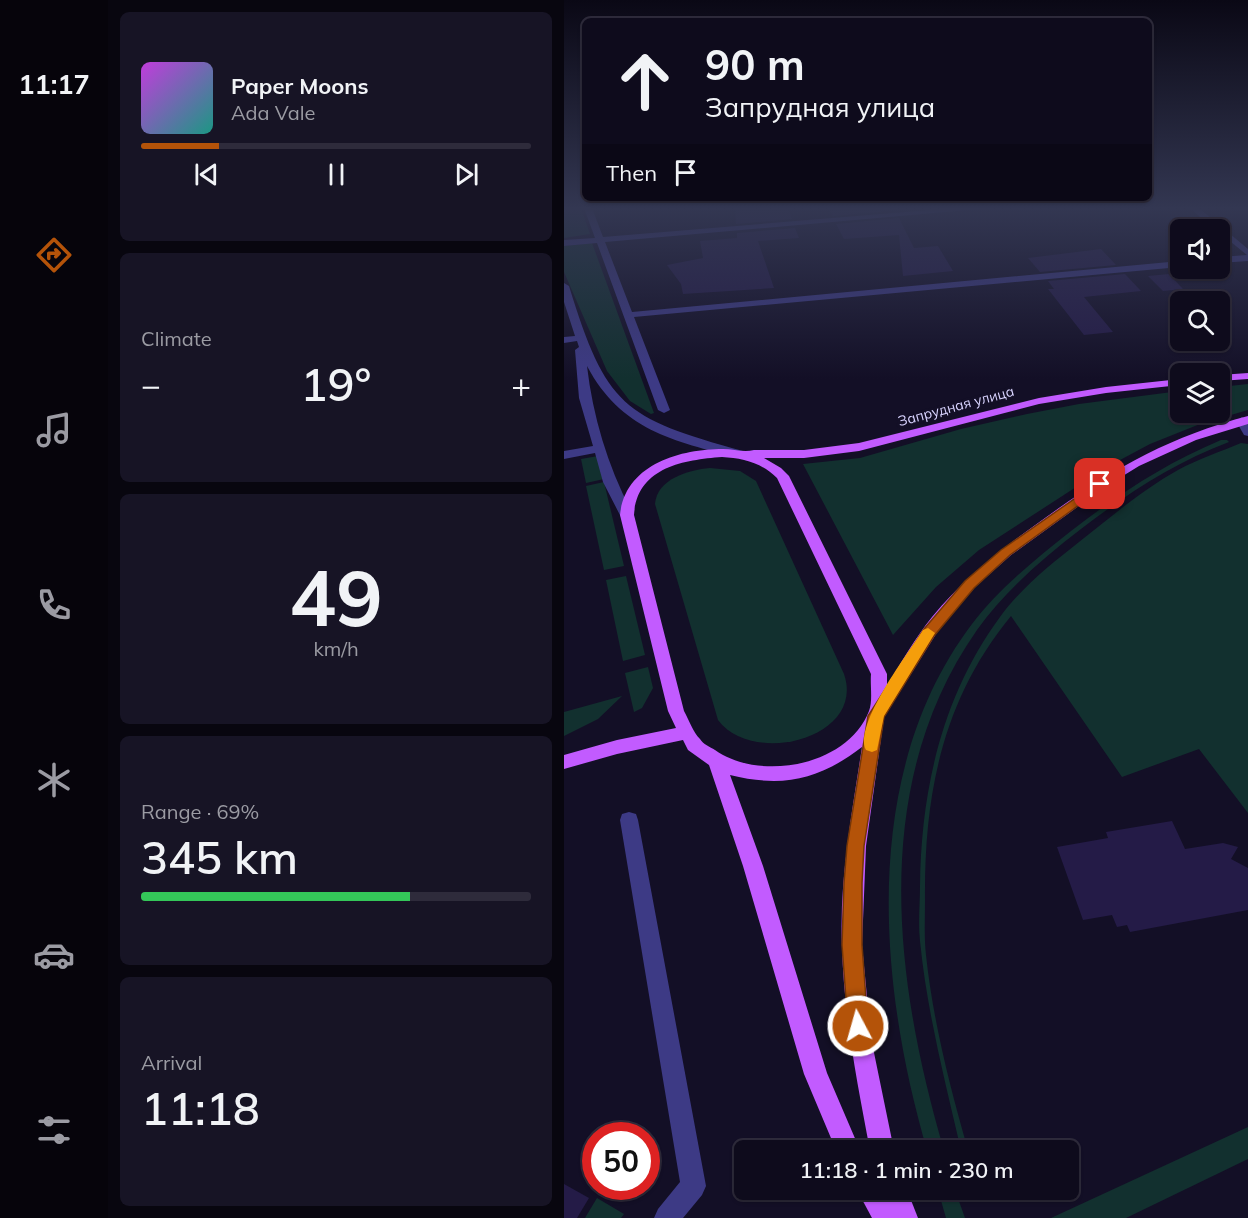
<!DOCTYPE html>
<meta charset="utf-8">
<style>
body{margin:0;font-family:Mulish,sans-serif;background:#171425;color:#f1f3f6;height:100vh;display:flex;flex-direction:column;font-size:22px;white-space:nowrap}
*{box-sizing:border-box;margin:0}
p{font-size:20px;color:#9b9ba3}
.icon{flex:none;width:33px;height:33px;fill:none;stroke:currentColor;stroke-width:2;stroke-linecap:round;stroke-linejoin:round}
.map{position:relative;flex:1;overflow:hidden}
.drawer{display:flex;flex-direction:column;gap:12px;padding:12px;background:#08060f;width:456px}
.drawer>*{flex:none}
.top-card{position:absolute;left:18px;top:18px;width:570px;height:183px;border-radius:9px;box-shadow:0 2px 4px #0004,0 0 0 2px #2e2b3b;background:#0e0b1c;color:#f1f3f6;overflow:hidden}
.tools{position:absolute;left:606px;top:219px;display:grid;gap:12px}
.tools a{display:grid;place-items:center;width:60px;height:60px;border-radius:9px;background:#0e0b1c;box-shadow:0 2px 4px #0004,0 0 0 2px #2e2b3b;font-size:30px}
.speed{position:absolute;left:18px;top:1122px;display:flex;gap:12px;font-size:30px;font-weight:700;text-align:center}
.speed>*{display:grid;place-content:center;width:78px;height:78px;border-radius:50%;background:#0e0b1c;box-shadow:0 2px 4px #0004,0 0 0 2px #2e2b3b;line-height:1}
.speed .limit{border:9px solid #d22;background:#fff;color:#111}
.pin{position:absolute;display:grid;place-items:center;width:51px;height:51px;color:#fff;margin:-26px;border-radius:12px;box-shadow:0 3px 9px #0006}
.me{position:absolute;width:66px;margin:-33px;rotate:354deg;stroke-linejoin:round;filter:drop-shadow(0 0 4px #0008)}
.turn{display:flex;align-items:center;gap:21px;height:126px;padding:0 24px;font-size:27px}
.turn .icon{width:78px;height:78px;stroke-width:2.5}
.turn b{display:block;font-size:42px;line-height:51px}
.then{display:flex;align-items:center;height:57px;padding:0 24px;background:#0003;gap:12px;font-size:22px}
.big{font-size:45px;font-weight:600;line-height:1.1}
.drawer .card{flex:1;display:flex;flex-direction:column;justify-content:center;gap:9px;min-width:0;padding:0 21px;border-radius:9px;background:#171425}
.drawer .dial{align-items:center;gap:0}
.dial b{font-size:78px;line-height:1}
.song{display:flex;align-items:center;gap:18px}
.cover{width:72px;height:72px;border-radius:9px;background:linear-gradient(135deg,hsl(290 70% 55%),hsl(170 70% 35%))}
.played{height:6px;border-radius:3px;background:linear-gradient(90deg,#b45309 20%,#2e2b3b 20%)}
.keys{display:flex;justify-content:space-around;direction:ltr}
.heat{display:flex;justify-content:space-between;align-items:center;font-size:33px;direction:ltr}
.charge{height:9px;border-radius:4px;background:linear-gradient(90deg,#34c759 69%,#2e2b3b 0)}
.trip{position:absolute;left:170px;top:1140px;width:345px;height:60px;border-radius:9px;background:#0e0b1c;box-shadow:0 2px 4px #0004,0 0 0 2px #2e2b3b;font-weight:600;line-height:60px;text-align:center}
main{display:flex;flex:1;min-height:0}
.tab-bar{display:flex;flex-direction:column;width:108px;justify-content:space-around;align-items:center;background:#06040b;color:#9b9ba3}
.tab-bar .icon{width:42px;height:42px}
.tab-bar .selected{color:#b45309}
.tab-bar b{font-size:27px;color:#f1f3f6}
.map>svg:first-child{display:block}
</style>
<main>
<nav class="tab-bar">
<b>11:17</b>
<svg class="icon selected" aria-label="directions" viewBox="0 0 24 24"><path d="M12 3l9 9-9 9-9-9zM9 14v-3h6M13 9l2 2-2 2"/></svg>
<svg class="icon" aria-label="music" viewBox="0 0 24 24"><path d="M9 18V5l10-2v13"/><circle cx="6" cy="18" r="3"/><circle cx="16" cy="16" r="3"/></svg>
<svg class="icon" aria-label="phone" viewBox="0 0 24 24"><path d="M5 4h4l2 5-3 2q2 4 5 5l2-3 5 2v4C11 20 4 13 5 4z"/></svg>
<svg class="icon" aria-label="climate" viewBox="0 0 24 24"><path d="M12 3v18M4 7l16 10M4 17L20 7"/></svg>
<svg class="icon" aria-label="car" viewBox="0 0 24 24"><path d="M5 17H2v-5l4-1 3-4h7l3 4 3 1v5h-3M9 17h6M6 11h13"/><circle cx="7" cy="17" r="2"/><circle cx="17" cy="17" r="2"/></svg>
<svg class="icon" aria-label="filters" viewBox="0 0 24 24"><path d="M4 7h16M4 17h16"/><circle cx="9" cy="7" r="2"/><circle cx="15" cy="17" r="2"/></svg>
</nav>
<section class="drawer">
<div class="card">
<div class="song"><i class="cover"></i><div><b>Paper Moons</b><p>Ada Vale</p></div></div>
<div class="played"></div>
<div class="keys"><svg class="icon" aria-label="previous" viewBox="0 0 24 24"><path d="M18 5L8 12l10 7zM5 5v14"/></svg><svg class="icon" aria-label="pause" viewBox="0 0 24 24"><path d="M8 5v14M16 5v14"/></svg><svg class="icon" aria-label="next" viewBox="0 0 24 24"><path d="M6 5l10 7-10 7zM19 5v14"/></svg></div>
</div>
<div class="card"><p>Climate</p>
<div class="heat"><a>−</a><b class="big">19°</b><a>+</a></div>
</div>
<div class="card dial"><b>49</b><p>km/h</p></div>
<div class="card"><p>Range · 69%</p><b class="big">345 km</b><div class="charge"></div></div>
<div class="card"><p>Arrival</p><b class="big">11:18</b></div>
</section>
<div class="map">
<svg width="684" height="1218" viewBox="0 0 684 1218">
<rect width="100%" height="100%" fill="#130f26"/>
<!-- green -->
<g fill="#12302f">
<path d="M0 208H17L26 234 0 238Z"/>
<path d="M28 243 90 413 87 414 66 401 43 371 0 272V246Z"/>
<path d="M684 384V410L636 424 586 444 543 467 415 550 372 587 329 635 239 464 296 458 397 429 463 414 515 404 616 391V412H656V387Z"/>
<path d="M657 440H663L665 442C609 463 563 494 517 529 479 558 441 591 413 630 305 784 330 980 380 1150H363C314 982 296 772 408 624 435 588 472 559 507 531 555 494 600 464 657 440Z"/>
<path d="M677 443 684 444V813L635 749 558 777 447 616C378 700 360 795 361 901 361 918 360 937 362 955 369 1021 386 1087 404 1150H397C381 1081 363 1012 356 941 354 923 356 904 356 886 357 790 378 696 436 617 457 588 487 564 515 542 547 517 578 490 614 470 634 459 656 452 677 443Z"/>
<path d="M34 456 40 479 22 483 17 459Z"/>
<path d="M146 468 176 471 192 481 280 674C302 738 189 767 154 720L91 504C93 479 124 470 146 468Z"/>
<path d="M40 482 60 566 40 570 22 486Z"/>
<path d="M62 576 81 655 59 661 42 580Z"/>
<path d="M84 667 89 688 78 708 70 712 61 673Z"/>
<path d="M58 696 34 719 0 736V712Z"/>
<path d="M684 1127V1159L562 1218H487Z"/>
<path d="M374 1190H391L401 1218H382Z"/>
<path d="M33 1198 60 1214 57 1218H21Z"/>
</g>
<!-- building -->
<g fill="#241b47">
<path d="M171 208H191V210L224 208 228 219 172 224Z"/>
<path d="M265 208H334V210L269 216Z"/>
<path d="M335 218 350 248 374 246 389 271 339 276 335 235 280 239 272 224Z"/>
<path d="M231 228 235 238 194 241 210 288 119 294 117 284 103 265 139 258 136 241 173 238V233Z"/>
<path d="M537 249 552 265 476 272 464 258Z"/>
<path d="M561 274 577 291 520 297 549 332 520 335 484 289H490L484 281Z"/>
<path d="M605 274 619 289 599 291 584 276Z"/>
<path d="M608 821 621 849 659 843 674 847 667 859 684 868V910L566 932 563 925 553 927 548 915 519 920 493 847 544 838 542 832Z"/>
<path d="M0 1184 25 1198 13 1218H0Z"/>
</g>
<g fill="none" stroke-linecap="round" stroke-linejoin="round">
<!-- minor -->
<g fill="#3d3a85" fill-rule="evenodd">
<path d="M20 208H28L39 237 390 208H426L41 242 68 312 616 261V267L70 317 106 410 100 413 94 410 33 243 0 246V240L31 238Z"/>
<path d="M626 208H635L684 249V261L656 263V257L683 255 656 233V230H651Z"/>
<path d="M0 283 5 286C42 406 59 418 179 451V457L175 458C109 441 57 430 23 366 29 418 45 470 70 516L63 520 58 519 39 482 31 453 0 459V451L29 446 15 398 11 350 15 347 13 341 0 343V337L11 336 0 302Z"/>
<path d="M678 417 684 421V436L680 435 672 421Z"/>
<path d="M65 812 72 814 74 820 142 1186 138 1195 119 1218H90L94 1209 116 1182 56 820 58 814Z"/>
</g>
<!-- major -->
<g fill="#c25bff" fill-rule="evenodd">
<path d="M684 373V379L656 381V375Z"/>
<path d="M616 379V385L542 393 475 404 295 451 240 458H200L217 468 225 476 323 674V686C337 663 351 638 368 617 401 577 440 547 481 518 547 470 604 437 684 416V424L632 440 575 466 541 487 447 555 411 587 377 626 320 717 302 846 298 945 307 1038 330 1150H306C293 1082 280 1016 278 947 275 880 288 813 298 747 255 780 219 788 166 775L199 866 263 1073 296 1150H272L240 1074 179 866 145 765 124 750 119 740 53 754 0 769V755L53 740 112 728 104 711 56 515C61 465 115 449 159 449 170 449 180 453 190 450H240L295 443 475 398 542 387ZM158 457C179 458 198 463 213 478L307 674C306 685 309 701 305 711 284 766 196 782 151 750 146 747 139 744 136 739 129 732 125 720 120 711L70 515C73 468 118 460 158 457Z"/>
<path d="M293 1190H343L354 1218H308Z"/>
</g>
</g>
<!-- sky -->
<linearGradient id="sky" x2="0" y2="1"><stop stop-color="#0a0815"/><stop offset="0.55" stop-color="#333752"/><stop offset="1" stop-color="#333752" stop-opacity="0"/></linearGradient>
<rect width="684" height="379" fill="url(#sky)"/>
<!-- route -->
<path fill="#b45309" stroke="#753606" stroke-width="1.5" d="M536 481 540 482V487L446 555 410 588 370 636 320 717 300 846 298 883V945L304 1026 301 1033 294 1036 287 1033 284 1026 278 945 280 883 283 846 304 716 360 629 401 581 437 550Z"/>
<!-- slow -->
<path fill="#f59e0b" d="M364 628 371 633 320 716 313 750 308 752 302 750C289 725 345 652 359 630Z"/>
<g text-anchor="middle" stroke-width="6" stroke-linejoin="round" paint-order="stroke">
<!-- far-street labels -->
<g font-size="14" fill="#d9d4ff" stroke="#130f26">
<text transform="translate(392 406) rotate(-15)" y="5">Запрудная улица</text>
</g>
</g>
</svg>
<div class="tools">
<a><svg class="icon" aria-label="sound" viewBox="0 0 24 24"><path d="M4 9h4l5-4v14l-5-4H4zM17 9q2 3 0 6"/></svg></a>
<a><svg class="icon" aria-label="search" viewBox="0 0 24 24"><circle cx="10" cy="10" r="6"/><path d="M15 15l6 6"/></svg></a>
<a><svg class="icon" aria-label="layers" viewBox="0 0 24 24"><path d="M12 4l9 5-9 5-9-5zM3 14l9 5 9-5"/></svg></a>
</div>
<div class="speed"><div class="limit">50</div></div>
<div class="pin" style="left:536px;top:484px;background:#d93025"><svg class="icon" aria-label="arrive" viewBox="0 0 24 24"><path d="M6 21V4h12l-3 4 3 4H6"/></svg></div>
<svg class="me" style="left:294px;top:1026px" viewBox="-20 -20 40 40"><circle r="17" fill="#b45309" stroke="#fff" stroke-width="3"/><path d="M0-11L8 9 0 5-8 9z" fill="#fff"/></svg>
<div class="trip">11:18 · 1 min · 230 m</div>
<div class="top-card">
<div class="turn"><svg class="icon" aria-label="ahead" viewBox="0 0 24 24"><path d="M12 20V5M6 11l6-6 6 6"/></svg><div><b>90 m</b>Запрудная улица</div></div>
<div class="then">Then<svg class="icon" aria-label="arrive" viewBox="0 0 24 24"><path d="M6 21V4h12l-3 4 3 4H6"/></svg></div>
</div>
</div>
</main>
